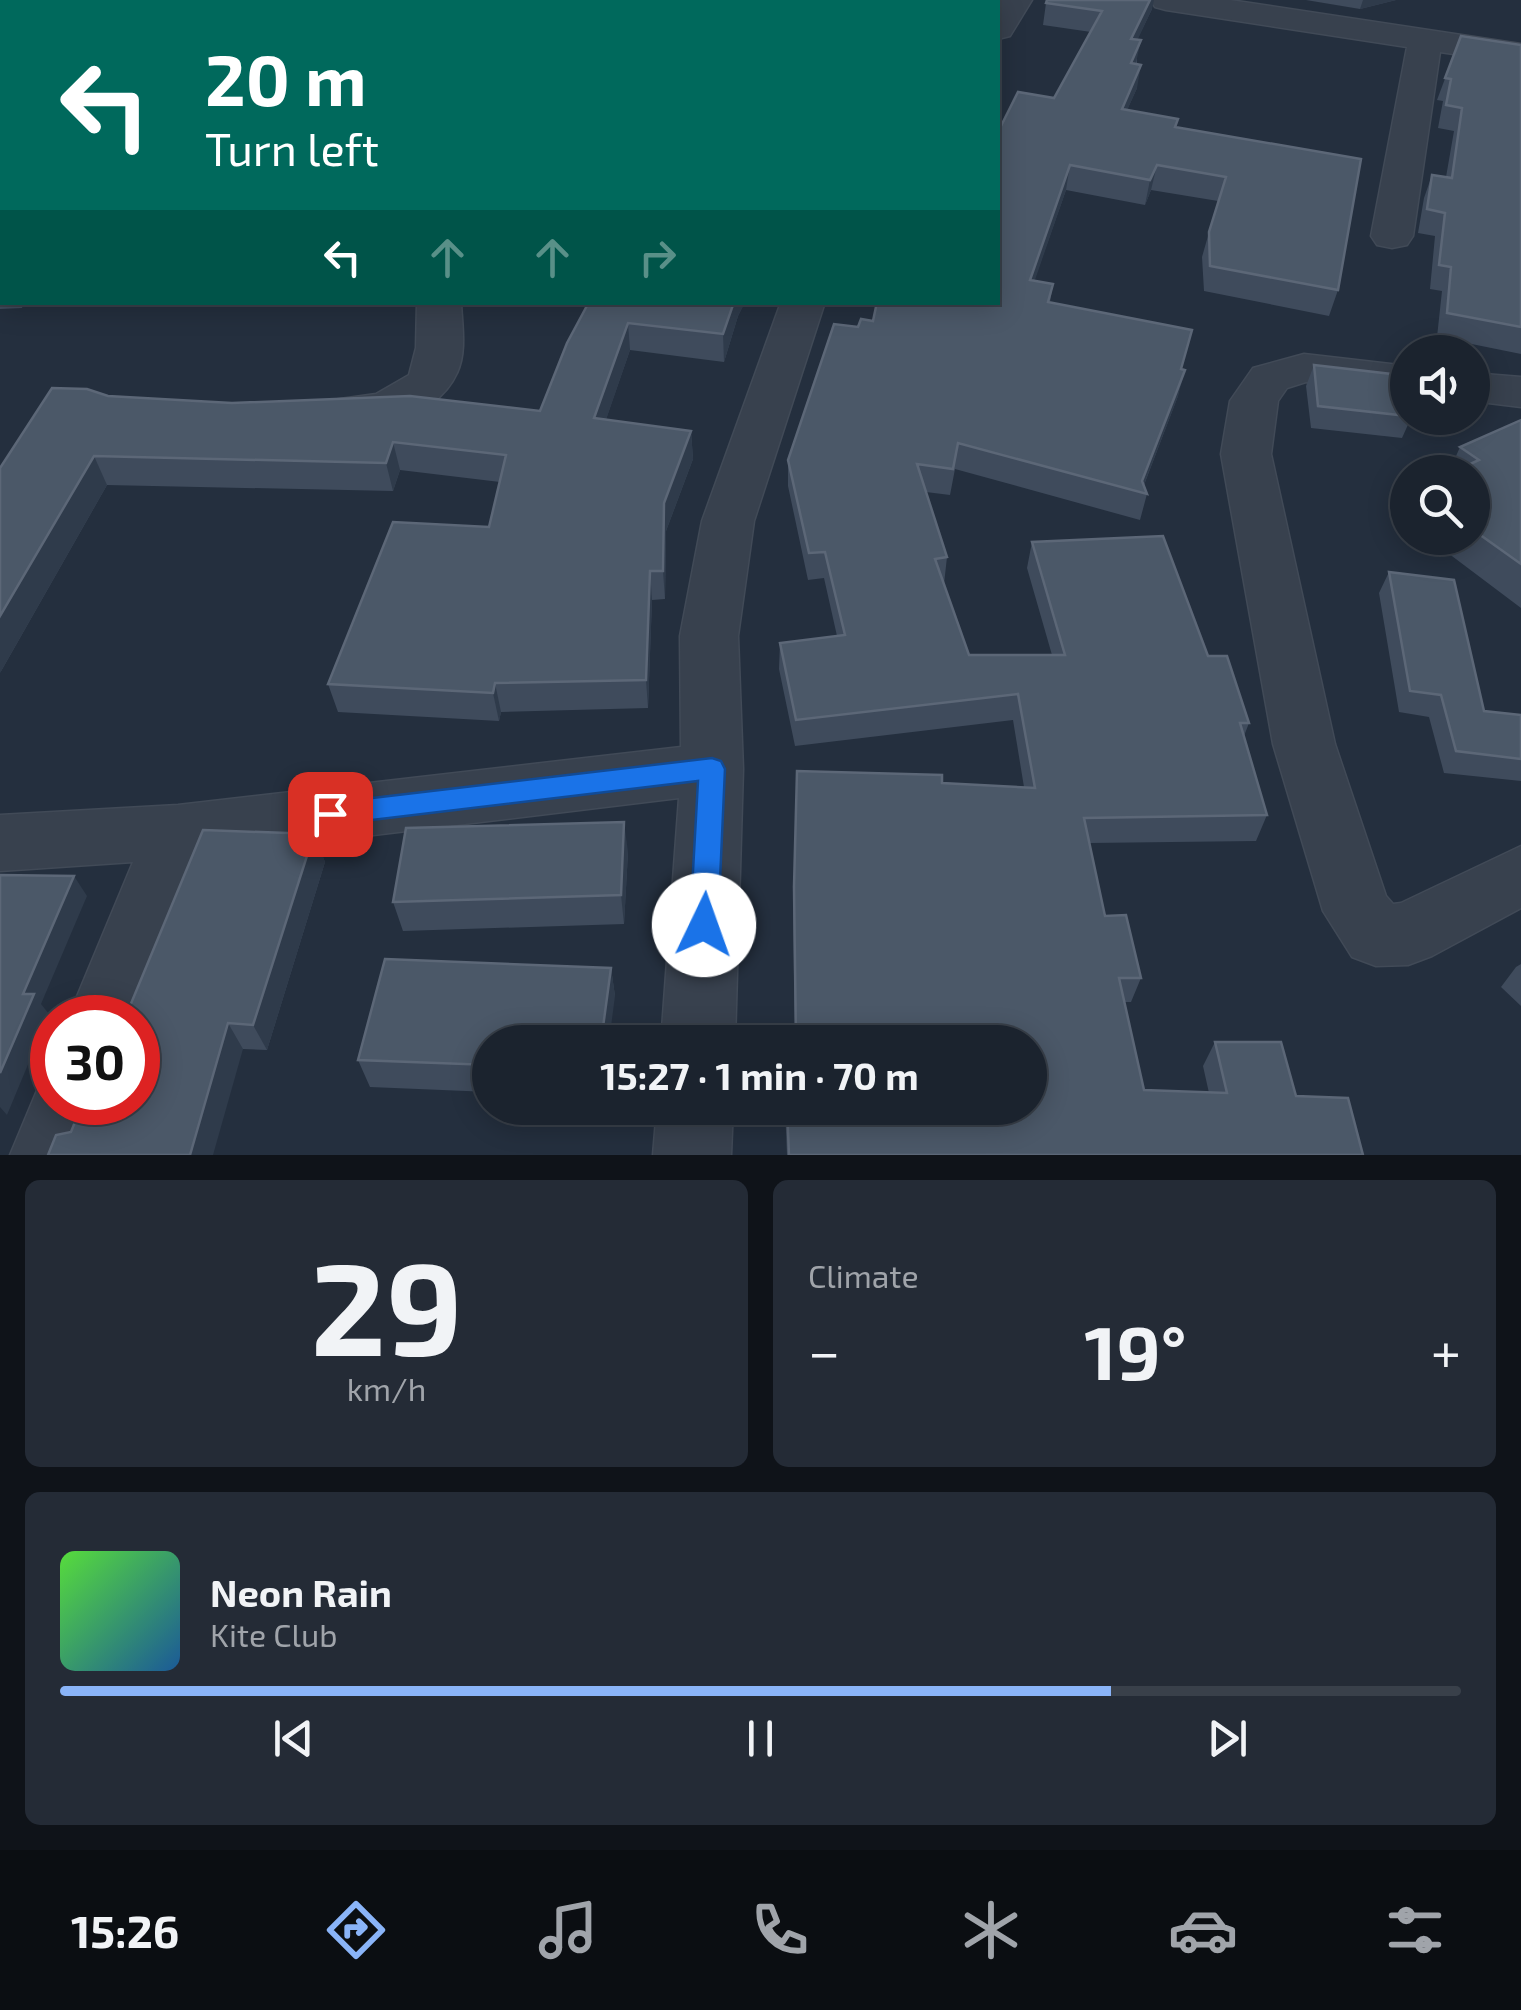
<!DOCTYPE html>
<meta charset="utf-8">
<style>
body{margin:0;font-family:"Exo 2",sans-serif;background:#242b36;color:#f1f3f6;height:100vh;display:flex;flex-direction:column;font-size:38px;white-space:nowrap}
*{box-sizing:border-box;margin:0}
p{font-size:32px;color:#a0a4aa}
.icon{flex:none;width:55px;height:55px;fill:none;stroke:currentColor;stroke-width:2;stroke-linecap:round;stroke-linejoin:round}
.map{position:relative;height:1155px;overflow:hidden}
.panel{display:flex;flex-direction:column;gap:25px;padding:25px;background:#0f1319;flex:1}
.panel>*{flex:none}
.guide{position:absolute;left:0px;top:0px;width:1000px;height:305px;box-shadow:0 5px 25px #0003,0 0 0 2px #39404a;background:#00695c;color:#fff;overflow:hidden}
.buttons{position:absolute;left:1390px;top:335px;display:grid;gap:20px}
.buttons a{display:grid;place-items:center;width:100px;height:100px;border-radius:50%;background:#1b232e;box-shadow:0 5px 25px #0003,0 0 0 2px #39404a;font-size:50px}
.speed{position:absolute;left:30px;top:995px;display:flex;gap:20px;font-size:50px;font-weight:700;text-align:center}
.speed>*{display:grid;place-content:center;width:130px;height:130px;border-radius:50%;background:#1b232e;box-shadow:0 5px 25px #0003,0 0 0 2px #39404a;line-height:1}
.speed .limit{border:15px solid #d22;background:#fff;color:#111}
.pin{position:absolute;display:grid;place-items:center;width:85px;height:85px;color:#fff;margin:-42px;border-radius:20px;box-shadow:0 5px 15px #0006}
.me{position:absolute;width:110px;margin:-55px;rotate:3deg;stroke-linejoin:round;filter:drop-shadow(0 0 8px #0008)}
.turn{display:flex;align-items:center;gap:35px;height:210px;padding:0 40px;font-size:45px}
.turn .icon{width:130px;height:130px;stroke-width:2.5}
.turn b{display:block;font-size:70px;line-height:85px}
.lanes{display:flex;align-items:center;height:95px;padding:0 40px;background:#0003;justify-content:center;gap:50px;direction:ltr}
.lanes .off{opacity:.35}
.big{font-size:75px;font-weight:700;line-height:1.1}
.panel .tile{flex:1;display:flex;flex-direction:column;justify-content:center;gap:15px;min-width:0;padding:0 35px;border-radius:15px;background:#242b36}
.panel .dial{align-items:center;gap:0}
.dial b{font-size:130px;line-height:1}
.song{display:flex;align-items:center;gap:30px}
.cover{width:120px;height:120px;border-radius:15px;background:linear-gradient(135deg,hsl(110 70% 55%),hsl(210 70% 35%))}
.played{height:10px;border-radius:5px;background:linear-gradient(90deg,#8ab4f8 75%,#39404a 75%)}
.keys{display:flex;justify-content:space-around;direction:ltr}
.heat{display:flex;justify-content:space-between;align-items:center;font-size:55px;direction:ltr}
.panel .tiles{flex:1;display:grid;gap:25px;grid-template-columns:1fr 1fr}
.tile:last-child{grid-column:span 2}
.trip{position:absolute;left:472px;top:1025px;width:575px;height:100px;border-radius:50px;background:#1b232e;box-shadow:0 5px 25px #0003,0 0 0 2px #39404a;font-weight:700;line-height:100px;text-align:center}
.tabs{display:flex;height:160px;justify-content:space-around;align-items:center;background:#0b0e12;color:#a0a4aa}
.tabs .icon{width:70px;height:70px}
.tabs .current{color:#8ab4f8}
.tabs b{font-size:45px;color:#f1f3f6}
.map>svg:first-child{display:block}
</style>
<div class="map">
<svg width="1521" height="1155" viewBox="0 0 1521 1155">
<rect width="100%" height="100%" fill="#242f3e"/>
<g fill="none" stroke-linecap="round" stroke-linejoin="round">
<defs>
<g id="minor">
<path d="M1000 0H1032L1010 36 998 39Z"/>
<path d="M1150 0H1230L1521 44V64L1440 52 1413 236 1407 245 1392 248 1377 245 1371 236 1407 47 1166 10 1155 7Z"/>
<path d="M417 302H461C462 325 467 352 457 373 436 420 365 436 319 424L312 413 319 402 376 394 409 375 416 348Z"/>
<path d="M781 302H825L754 521 738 636 743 769 735 1042H661L679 798 201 856 138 1024V1018H68L133 862 0 871V815L178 805 681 747 680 636 702 521Z"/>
<path d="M1304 354 1408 366V394L1306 382 1287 388 1278 401 1271 454 1335 744 1386 896 1393 904 1401 903 1521 846V908L1432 956 1408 965 1376 966 1352 957 1323 911 1273 744 1221 454 1230 401 1253 368Z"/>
<path d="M1472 373 1521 377V407L1472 401Z"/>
<path d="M52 1072V1102H108L88 1155H10L43 1076Z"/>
<path d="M657 1108H733L731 1155H653Z"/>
</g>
<rect id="major" x="0" y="138" width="2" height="22"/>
</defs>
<!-- minor casing -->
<use href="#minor" stroke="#414a57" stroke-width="3"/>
<!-- major casing -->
<use href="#major" stroke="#414a57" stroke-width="3"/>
<!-- minor -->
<use href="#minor" fill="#38414e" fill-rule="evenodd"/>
<!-- major -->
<use href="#major" fill="#56606e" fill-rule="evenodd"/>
</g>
<!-- wall -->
<g fill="#3f4b5c">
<path d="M289 0H674L666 2H290Z"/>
<path d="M1306 0H1396L1360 9Z"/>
<path d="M1046 3 1152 9 1137 40V88L1127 110 1176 128 1338 290 1329 316 1204 291 1202 257 1218 201 1151 190 1145 205 1066 190 1034 281 1053 284 1050 302 1182 369 1178 396 1144 485 1147 494 1140 520 955 469 950 495 926 492 947 557 944 584 969 655H1052L1027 568 1032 542 1208 656 1249 723 1244 736 1267 815 1256 841 1089 843 1105 916 1141 978 1131 1002H1125L1144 1090 1209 1093 1203 1066 1215 1042 1296 1096 1363 1155H787L785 1108H1030V1042H795L793 913 797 771 942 783 1024 787 1013 720 795 746 779 669 780 643 837 636 824 578 808 580 788 486V460L858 327 873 321 1054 98 1091 32 1043 25Z"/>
<path d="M1461 36 1521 45V354L1437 337 1442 291 1430 289 1435 236 1418 233 1424 198 1432 175 1446 177 1454 131 1438 128 1443 101 1437 100Z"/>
<path d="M0 204H2V302H24L22 308 0 309Z"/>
<path d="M589 302H745L738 316 724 362 630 350 606 419 691 431 693 459 666 531 665 599 652 600 648 708 501 712 499 721 338 712 328 684 489 527 500 482 400 470 393 491 107 485 0 673 108 396 232 403 540 411Z"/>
<path d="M1314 365 1408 402V418H1411L1402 438 1311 428 1306 386Z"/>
<path d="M1521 420V608L1428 538H1472V472H1449L1460 447Z"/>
<path d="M1389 572 1484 711 1521 715V781L1444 773 1429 717 1399 712 1379 593Z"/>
<path d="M314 834 325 862 267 1050 243 1049 71 1132Z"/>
<path d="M628 852 624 924 403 931 393 902Z"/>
<path d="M1521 964V1006L1501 987 1516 967Z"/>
<path d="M611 968 615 996 490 1042V1092L370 1087 358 1060Z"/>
</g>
<!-- shaded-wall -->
<g fill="#2f3b4b">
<path d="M605 0H674L666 2H597Z"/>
<path d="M952 0H971L969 2H950Z"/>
<path d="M1150 0H1154L1152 9 1127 62 1131 39Z"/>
<path d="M1363 0H1396L1360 9Z"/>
<path d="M1141 40 1136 63H1131Z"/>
<path d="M1141 65 1137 88 1117 133 1122 109Z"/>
<path d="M2 97V126H0V98Z"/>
<path d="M1070 165 1066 190 1026 306 1030 280Z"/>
<path d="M1157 165 1151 190 1145 205 1150 180Z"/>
<path d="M734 302H745L738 316 724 362 723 334Z"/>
<path d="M628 323 630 350 597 446 594 418Z"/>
<path d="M1185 370 1178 396 1141 492 1142 481Z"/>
<path d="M691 431 693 459 666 531 665 599 663 571 664 503Z"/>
<path d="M393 442 400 470 393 491 386 463Z"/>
<path d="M94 456 107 485 0 673V616Z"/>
<path d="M650 571 652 600 648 708 646 680Z"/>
<path d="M495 683 501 712 499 721 493 693Z"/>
<path d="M624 822 628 852 624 924 621 895Z"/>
<path d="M314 834 325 862 267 1050 253 1025Z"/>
<path d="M74 876 87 896 41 1004 49 1014 7 1115 0 1107V1073L23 994Z"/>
<path d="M611 968 615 996 609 1042H601Z"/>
<path d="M228 1023 243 1049 213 1155H190Z"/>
</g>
<!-- building -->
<g fill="#4b5868" stroke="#5c6777" stroke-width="2.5">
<path d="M0 0H177L178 2 191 1 192 2H2V97L0 98Z"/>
<path d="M304 0H605L597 2H307Z"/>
<path d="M730 0H952L950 2H725Z"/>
<path d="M1047 0H1150L1131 39 1141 40 1131 63 1141 65 1122 109 1178 119 1175 127 1361 159 1338 290 1210 266 1209 232 1226 177 1157 165 1150 180 1070 165 1030 280 1053 284 1048 302 1192 330 1181 369 1185 370 1142 481 1147 494 958 443 953 469 917 464 947 557 935 559 969 655H1065L1032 542 1163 536 1208 656H1227L1249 723H1240L1267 815 1084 818 1105 916 1126 915 1141 978H1119L1144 1090 1227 1093 1215 1042H1281L1296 1096 1348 1098 1363 1155H789L787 1108H1030V1042H796L794 887 797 771 942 775V783L1035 788 1018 694 796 720 780 643 845 635 825 552 809 553 788 460 834 324 858 327 861 319 873 321 877 302H998V132L1018 92 1054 98 1102 11 1046 3Z"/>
<path d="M1461 36 1521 45V327L1447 313 1451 267 1439 265 1445 213 1427 209 1432 175 1452 178 1462 108 1446 105 1451 79 1445 78Z"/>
<rect x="0" y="204" width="2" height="75"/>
<path d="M589 302H734L723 334 628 323 594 418 691 431 664 503 663 571H650L646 680 495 683 493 693 328 684 393 522 489 527 506 455 393 442 386 463 94 456 0 616V468L52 388 87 389 108 396 232 403 410 396 540 411 567 343Z"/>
<path d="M1314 365 1400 375 1408 402V416L1318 406Z"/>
<path d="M1521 420V564L1472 529V472H1453L1479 460 1460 447Z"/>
<path d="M1389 572 1454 580 1484 711 1521 715V759L1456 751 1441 695 1410 691Z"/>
<path d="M624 822 621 895 393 902 406 828Z"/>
<path d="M203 830 314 834 253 1025 228 1023 190 1155H48L56 1135 71 1132 83 1102H138V1018H125Z"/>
<path d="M0 875 74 876 23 994H34L0 1073Z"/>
<path d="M385 959 611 968 601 1042H490V1065L358 1060Z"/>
</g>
<!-- route -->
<path fill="#1a73e8" stroke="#114b97" stroke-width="2.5" d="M712 758 721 761 725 769 718 925 714 934 704 938 694 934 690 925 698 781 330 825 321 822 317 814 321 806 330 803Z"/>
</svg>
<div class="buttons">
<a><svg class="icon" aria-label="sound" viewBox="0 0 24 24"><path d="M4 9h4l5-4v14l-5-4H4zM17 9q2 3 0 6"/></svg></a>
<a><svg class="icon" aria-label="search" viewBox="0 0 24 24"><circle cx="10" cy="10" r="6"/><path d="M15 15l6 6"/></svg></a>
</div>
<div class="speed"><div class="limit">30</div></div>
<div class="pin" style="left:330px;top:814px;background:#d93025"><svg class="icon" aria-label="arrive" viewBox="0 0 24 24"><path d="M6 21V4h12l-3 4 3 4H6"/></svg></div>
<svg class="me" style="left:704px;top:925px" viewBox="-20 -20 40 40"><circle r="19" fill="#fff"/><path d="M0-13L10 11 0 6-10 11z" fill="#1a73e8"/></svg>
<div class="trip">15:27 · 1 min · 70 m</div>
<div class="guide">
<div class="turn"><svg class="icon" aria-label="left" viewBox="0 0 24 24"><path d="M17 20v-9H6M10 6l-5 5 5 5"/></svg><div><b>20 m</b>Turn left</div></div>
<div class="lanes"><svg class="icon" aria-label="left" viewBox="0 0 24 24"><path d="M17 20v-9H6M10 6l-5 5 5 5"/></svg><svg class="icon off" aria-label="ahead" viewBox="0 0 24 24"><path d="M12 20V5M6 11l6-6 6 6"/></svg><svg class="icon off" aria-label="ahead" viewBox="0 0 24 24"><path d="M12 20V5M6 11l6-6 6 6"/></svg><svg class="icon off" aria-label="right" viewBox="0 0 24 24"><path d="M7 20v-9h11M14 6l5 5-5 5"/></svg></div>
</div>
</div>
<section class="panel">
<div class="tiles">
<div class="tile dial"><b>29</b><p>km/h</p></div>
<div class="tile"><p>Climate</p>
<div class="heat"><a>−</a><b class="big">19°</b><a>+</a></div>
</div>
<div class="tile">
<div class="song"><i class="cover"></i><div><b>Neon Rain</b><p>Kite Club</p></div></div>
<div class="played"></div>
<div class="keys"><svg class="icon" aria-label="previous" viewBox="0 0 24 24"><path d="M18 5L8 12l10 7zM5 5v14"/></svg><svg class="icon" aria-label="pause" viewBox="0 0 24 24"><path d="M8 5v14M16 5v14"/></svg><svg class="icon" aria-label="next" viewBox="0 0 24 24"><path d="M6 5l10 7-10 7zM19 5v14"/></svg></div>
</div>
</div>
</section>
<nav class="tabs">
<b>15:26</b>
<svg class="icon current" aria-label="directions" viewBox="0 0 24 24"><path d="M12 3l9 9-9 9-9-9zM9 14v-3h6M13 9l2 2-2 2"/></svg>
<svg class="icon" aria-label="music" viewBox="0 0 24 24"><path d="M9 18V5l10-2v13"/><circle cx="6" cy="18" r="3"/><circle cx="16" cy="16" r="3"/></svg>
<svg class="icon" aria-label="phone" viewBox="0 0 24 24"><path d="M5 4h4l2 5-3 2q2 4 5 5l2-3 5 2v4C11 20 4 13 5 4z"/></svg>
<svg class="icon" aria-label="climate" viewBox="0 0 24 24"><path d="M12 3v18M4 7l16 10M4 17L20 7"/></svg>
<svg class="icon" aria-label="car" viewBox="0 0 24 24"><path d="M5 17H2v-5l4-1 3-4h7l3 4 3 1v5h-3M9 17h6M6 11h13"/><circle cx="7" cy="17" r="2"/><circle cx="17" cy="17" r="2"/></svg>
<svg class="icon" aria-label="filters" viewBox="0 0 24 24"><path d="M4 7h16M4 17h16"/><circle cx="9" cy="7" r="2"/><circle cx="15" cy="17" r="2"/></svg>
</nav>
